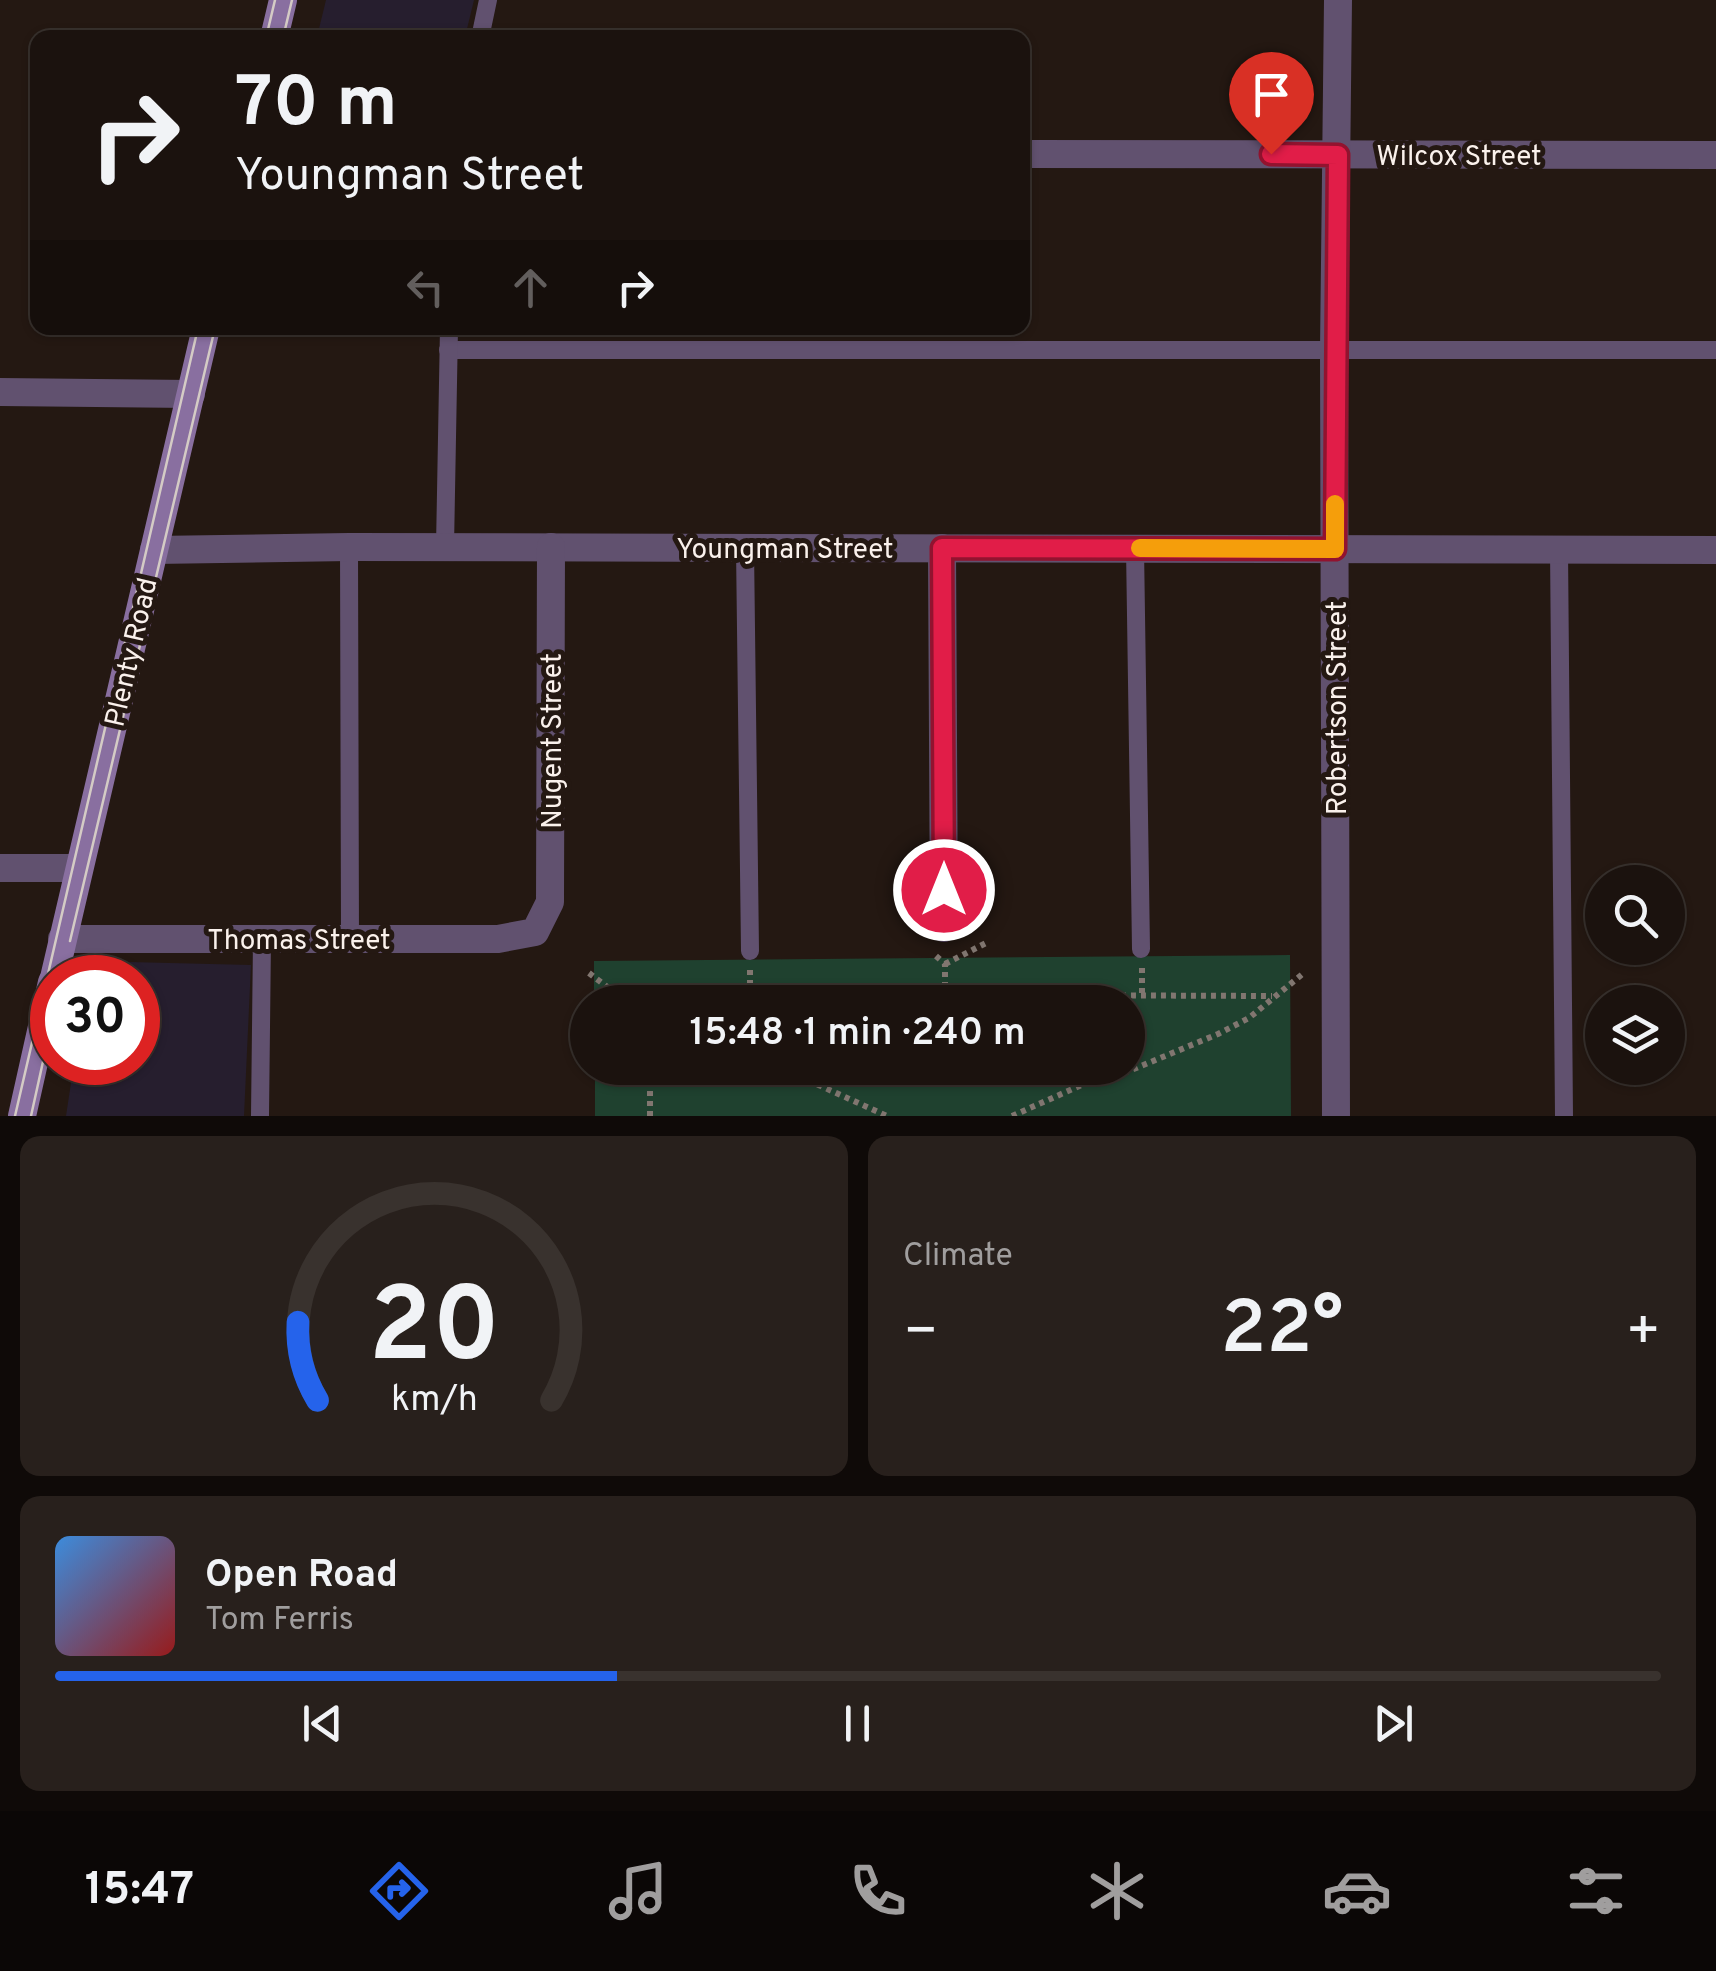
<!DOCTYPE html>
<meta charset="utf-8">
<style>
body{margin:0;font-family:Overpass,sans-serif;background:#28201c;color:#f1f3f6;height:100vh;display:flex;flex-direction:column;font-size:38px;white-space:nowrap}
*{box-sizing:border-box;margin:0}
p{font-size:32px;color:#a09e9e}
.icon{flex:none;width:55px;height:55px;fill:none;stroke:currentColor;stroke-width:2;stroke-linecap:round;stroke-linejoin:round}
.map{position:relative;height:1116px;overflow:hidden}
.side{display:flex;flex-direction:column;gap:20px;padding:20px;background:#0f0a08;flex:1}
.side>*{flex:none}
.banner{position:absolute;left:30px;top:30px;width:1000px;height:305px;border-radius:20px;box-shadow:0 2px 8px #0004,0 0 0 2px #39322e;background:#1b120e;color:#f1f3f6;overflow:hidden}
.buttons{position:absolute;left:1585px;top:865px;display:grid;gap:20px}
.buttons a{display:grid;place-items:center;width:100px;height:100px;border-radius:50%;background:#1b120e;box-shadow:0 2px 8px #0004,0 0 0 2px #39322e;font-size:50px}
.speed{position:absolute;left:30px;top:955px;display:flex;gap:20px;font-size:50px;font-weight:700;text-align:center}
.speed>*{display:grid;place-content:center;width:130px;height:130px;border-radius:50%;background:#1b120e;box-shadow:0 2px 8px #0004,0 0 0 2px #39322e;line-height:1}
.speed .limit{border:15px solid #d22;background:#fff;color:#111}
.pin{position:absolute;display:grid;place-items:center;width:85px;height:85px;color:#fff;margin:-102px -42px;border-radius:50% 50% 50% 0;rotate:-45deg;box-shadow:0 0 10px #0007}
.pin .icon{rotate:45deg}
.me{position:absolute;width:110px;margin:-55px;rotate:0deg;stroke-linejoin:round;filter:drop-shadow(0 0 8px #0008)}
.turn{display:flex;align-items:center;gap:35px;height:210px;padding:0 40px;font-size:45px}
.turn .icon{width:130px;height:130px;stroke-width:2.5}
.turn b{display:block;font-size:70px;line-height:85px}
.lanes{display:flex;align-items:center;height:95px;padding:0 40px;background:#0003;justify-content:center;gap:50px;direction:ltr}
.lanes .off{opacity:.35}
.big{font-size:75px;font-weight:600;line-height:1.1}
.side .widget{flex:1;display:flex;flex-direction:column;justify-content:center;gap:15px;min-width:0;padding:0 35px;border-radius:20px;background:#28201c}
.side .dial{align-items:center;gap:0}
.dial svg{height:260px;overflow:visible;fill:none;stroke:#39322e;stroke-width:7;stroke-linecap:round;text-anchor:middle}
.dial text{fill:#f1f3f6;stroke:none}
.song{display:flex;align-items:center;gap:30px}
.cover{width:120px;height:120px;border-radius:15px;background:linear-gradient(135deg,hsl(210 70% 55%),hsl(0 70% 35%))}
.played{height:10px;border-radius:5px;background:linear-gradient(90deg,#2563eb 35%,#39322e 35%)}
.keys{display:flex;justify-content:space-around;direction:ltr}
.heat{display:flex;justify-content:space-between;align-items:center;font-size:55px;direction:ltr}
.side .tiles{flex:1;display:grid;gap:20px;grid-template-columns:1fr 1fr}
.widget:last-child{grid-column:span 2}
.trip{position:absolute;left:570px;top:985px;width:575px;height:100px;border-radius:50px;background:#1b120e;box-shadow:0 2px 8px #0004,0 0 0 2px #39322e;font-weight:600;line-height:100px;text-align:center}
.dock{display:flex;height:160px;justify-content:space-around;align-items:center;background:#0b0706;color:#a09e9e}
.dock .icon{width:70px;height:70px}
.dock .current{color:#2563eb}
.dock b{font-size:45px;color:#f1f3f6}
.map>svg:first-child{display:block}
</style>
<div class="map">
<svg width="1716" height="1116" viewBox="0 0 1716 1116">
<rect width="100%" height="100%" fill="#241812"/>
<!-- commercial -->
<g fill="#261e2e">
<path d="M326 0H474L465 37H317Z"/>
<path d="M88 961 251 965 244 1116H66L74 1063 138 1062V978L86 977Z"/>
</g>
<!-- green -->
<path fill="#1f412f" d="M1290 955 1291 1116H595V1068H1128V1002H594V961Z"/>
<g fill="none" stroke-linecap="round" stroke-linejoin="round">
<!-- path -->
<g stroke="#817670" stroke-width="6" stroke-dasharray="5 5" stroke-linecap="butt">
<path d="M936 956 945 964V995"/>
<path d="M945 964 986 943"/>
<path d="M1142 968V997"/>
<path d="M750 970V994"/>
<path d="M589 973 615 993 631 997 639 1002"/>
<path d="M631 997 750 994 1272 996"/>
<path d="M781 1068 887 1116"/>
<path d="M650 1116V1068"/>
<path d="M1012 1116 1086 1083 1129 1071 1218 1034 1249 1018 1305 972"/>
</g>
<!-- service -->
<g stroke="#61516f" stroke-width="18">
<path d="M480 38 488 0"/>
<path d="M448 350H1716"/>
<path d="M349 547 350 939"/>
<path d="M445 547 449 328"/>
<path d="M745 548 750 951"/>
<path d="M1135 548 1141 949"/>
<path d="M1559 549 1564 1116"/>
<path d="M260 1116 262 939"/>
</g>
<!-- minor -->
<g stroke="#61516f" stroke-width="28">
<path d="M1022 154 1716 155"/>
<path d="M0 392 191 394"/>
<path d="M942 548 944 928"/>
<path d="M154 550 349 547 1716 550"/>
<path d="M0 868H79"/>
<path d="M62 939H498L535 932 550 902 551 547"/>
<path d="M1336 1116 1334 350 1338 0"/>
</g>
<!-- secondary -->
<g stroke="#896fa0" stroke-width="28">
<path d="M274 38 283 0"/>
<path d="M54 978 206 328"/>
<path d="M22 1116 52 982"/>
</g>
<!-- tram -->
<g stroke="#d4cbc5" stroke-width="2.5">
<path d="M266 38 275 0"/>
<path d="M283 38 292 0"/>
<path d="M70 941 215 328"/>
<path d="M15 1116 198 328"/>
<path d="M31 1116 52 1021"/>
</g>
</g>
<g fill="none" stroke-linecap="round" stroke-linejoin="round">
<defs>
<path id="route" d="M944 890 942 548 1335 549 1338 155 1271 154"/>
</defs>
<!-- route casing -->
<use href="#route" stroke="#92132f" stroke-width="25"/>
<!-- route -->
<use href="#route" stroke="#e11d48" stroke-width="18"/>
<!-- slow -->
<path stroke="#f59e0b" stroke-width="18" d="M1140 548 1335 549V504"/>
</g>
<g text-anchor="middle" stroke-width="10" stroke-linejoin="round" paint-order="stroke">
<!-- street labels -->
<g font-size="28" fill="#faf1ec" stroke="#241812">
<text x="1459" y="165">Wilcox Street</text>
<text x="785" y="558">Youngman Street</text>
<text transform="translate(130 652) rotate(-77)" y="10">Plenty Road</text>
<text transform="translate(1336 708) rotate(-90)" y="10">Robertson Street</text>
<text transform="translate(551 741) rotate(-90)" y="10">Nugent Street</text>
<text x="299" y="949">Thomas Street</text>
</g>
</g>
</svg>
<div class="buttons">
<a><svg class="icon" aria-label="search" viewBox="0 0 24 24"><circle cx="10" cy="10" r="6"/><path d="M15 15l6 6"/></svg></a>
<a><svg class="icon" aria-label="layers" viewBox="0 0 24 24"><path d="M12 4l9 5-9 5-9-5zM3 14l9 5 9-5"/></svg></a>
</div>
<div class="speed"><div class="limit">30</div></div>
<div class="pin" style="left:1271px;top:154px;background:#d93025"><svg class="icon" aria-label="arrive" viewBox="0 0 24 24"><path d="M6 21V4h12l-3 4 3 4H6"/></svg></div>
<svg class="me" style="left:944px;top:890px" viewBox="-20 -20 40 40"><circle r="17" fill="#e11d48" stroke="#fff" stroke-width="3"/><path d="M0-11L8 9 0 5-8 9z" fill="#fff"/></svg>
<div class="trip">15:48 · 1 min · 240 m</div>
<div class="banner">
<div class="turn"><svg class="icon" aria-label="right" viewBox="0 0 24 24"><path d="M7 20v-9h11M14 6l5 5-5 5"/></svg><div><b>70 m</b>Youngman Street</div></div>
<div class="lanes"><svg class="icon off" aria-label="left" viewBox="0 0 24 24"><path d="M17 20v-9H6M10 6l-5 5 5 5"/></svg><svg class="icon off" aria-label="ahead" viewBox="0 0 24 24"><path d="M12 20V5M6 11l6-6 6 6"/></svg><svg class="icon" aria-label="right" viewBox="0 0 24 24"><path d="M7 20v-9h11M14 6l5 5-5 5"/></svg></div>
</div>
</div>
<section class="side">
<div class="tiles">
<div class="widget dial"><svg viewBox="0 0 100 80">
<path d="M14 69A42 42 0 1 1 86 69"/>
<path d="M14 69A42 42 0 0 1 8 45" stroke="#2563eb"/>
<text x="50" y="56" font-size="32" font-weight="700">20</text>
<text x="50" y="72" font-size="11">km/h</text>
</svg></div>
<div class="widget"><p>Climate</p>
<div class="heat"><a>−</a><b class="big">22°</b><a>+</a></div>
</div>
<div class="widget">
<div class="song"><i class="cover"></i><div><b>Open Road</b><p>Tom Ferris</p></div></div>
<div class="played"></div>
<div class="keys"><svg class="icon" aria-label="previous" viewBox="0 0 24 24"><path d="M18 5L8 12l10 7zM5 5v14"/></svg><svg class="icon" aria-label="pause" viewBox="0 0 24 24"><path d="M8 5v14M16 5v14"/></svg><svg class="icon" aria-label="next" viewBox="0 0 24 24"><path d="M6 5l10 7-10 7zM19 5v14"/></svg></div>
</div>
</div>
</section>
<nav class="dock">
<b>15:47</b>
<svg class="icon current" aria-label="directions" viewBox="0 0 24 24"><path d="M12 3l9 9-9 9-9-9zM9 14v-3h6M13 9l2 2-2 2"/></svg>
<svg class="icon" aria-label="music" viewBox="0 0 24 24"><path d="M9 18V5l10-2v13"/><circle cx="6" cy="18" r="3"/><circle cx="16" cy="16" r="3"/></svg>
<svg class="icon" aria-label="phone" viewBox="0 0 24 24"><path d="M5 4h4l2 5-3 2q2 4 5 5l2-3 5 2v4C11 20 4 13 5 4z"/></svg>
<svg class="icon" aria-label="climate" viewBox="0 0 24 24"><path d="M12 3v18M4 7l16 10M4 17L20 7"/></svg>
<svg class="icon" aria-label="car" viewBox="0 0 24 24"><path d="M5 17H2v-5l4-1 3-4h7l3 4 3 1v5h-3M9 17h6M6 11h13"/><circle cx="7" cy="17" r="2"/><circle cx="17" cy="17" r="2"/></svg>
<svg class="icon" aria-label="filters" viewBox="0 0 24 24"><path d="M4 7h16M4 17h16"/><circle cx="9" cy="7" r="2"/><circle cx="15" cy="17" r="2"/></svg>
</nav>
